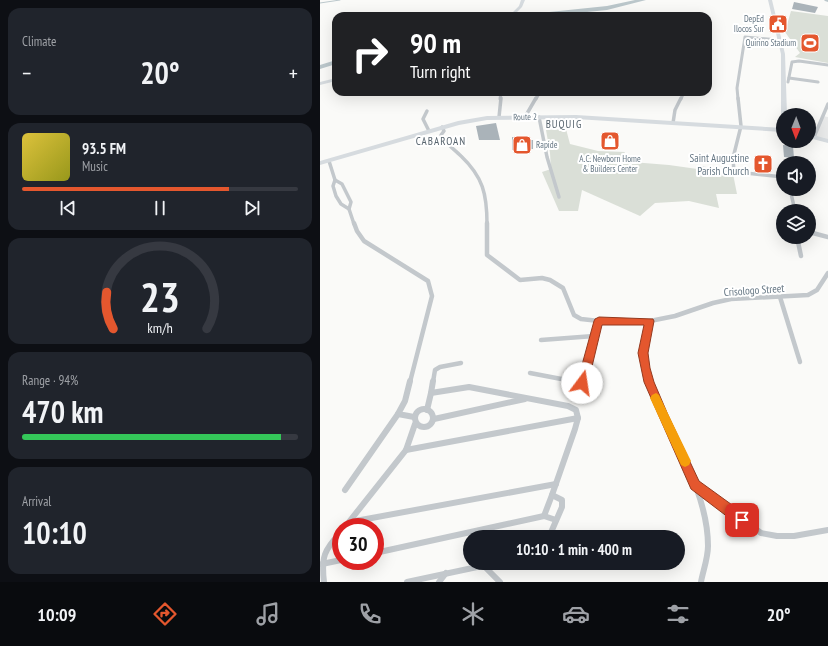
<!DOCTYPE html>
<meta charset="utf-8">
<style>
body{margin:0;font-family:"PT Sans Narrow",sans-serif;background:#20242c;color:#f1f3f6;height:100vh;display:flex;flex-direction:column;font-size:15px;white-space:nowrap}
*{box-sizing:border-box;margin:0}
p{font-size:13px;color:#9ea1a6}
.icon{flex:none;width:22px;height:22px;fill:none;stroke:currentColor;stroke-width:2;stroke-linecap:round;stroke-linejoin:round}
.map{position:relative;flex:1;overflow:hidden}
.panel{display:flex;flex-direction:column;gap:8px;padding:8px;background:#0d0f14;width:320px}
.panel>*{flex:none}
.hud{position:absolute;left:12px;top:12px;width:380px;height:84px;border-radius:12px;box-shadow:0 4px 16px #0002;background:#202124;color:#fff;overflow:hidden}
.needle{width:26px;rotate:181deg}
.controls{position:absolute;left:456px;top:108px;display:grid;gap:8px}
.controls a{display:grid;place-items:center;width:40px;height:40px;border-radius:50%;background:#171b24;box-shadow:0 4px 16px #0002;font-size:20px}
.speed{position:absolute;left:12px;top:518px;display:flex;gap:8px;font-size:20px;font-weight:700;text-align:center}
.speed>*{display:grid;place-content:center;width:52px;height:52px;border-radius:50%;background:#171b24;box-shadow:0 4px 16px #0002;line-height:1}
.speed .limit{border:6px solid #d22;background:#fff;color:#111}
.pin{position:absolute;display:grid;place-items:center;width:34px;height:34px;color:#fff;margin:-17px;border-radius:8px;box-shadow:0 2px 6px #0006}
.me{position:absolute;width:44px;margin:-22px;rotate:14deg;stroke-linejoin:round;filter:drop-shadow(0 0 3px #0008)}
.turn{display:flex;align-items:center;gap:14px;height:84px;padding:0 12px;font-size:18px}
.turn .icon{width:52px;height:52px;stroke-width:2.5}
.turn b{display:block;font-size:28px;line-height:34px}
.big{font-size:30px;font-weight:700;line-height:1.1}
.panel .card{flex:1;display:flex;flex-direction:column;justify-content:center;gap:6px;min-width:0;padding:0 14px;border-radius:12px;background:#20242c}
.panel .dial{align-items:center;gap:0}
.dial svg{height:104px;overflow:visible;fill:none;stroke:#363941;stroke-width:7;stroke-linecap:round;text-anchor:middle}
.dial text{fill:#f1f3f6;stroke:none}
.song{display:flex;align-items:center;gap:12px}
.cover{width:48px;height:48px;border-radius:6px;background:linear-gradient(135deg,hsl(50 70% 55%),hsl(60 70% 35%))}
.played{height:4px;border-radius:2px;background:linear-gradient(90deg,#e4572e 75%,#363941 75%)}
.keys{display:flex;justify-content:space-around;direction:ltr}
.heat{display:flex;justify-content:space-between;align-items:center;font-size:22px;direction:ltr}
.charge{height:6px;border-radius:3px;background:linear-gradient(90deg,#34c759 94%,#363941 0)}
.trip{position:absolute;left:143px;top:530px;width:222px;height:40px;border-radius:20px;background:#171b24;box-shadow:0 4px 16px #0002;font-weight:700;line-height:40px;text-align:center}
.tabs{display:flex;height:64px;justify-content:space-around;align-items:center;background:#090b0e;color:#9ea1a6}
.tabs .icon{width:28px;height:28px}
.tabs .active{color:#e4572e}
.tabs b{font-size:18px;color:#f1f3f6}
main{display:flex;flex:1;min-height:0}
.map>svg:first-child{display:block}
</style>
<main>
<section class="panel">
<div class="card"><p>Climate</p>
<div class="heat"><a>−</a><b class="big">20°</b><a>+</a></div>
</div>
<div class="card">
<div class="song"><i class="cover"></i><div><b>93.5 FM</b><p>Music</p></div></div>
<div class="played"></div>
<div class="keys"><svg class="icon" aria-label="previous" viewBox="0 0 24 24"><path d="M18 5L8 12l10 7zM5 5v14"/></svg><svg class="icon" aria-label="pause" viewBox="0 0 24 24"><path d="M8 5v14M16 5v14"/></svg><svg class="icon" aria-label="next" viewBox="0 0 24 24"><path d="M6 5l10 7-10 7zM19 5v14"/></svg></div>
</div>
<div class="card dial"><svg viewBox="0 0 100 80">
<path d="M14 69A42 42 0 1 1 86 69"/>
<path d="M14 69A42 42 0 0 1 9 41" stroke="#e4572e"/>
<text x="50" y="56" font-size="32" font-weight="700">23</text>
<text x="50" y="72" font-size="11">km/h</text>
</svg></div>
<div class="card"><p>Range · 94%</p><b class="big">470 km</b><div class="charge"></div></div>
<div class="card"><p>Arrival</p><b class="big">10:10</b></div>
</section>
<div class="map">
<svg width="508" height="582" viewBox="0 0 508 582">
<rect width="100%" height="100%" fill="#fafaf8"/>
<!-- built -->
<path fill="#e8e9e9" d="M502 116 508 117V140L492 136Z"/>
<!-- green -->
<g fill="#dadfd7">
<path d="M471 11 508 16V63L475 57 480 53 465 32Z"/>
<path d="M246 129 250 144 278 151 305 152 299 161 349 165 413 174 417 194H396L399 208 369 201 335 203 320 216 262 190 258 211H239L222 172 231 169 230 153 226 130Z"/>
</g>
<g fill="none" stroke-linecap="round" stroke-linejoin="round">
<!-- stream -->
<path stroke="#bbc7cb" stroke-width="1" d="M0 3 20 0"/>
<!-- river -->
<g fill="#bbc7cb" fill-rule="evenodd">
<path d="M315 0H326L287 10 227 16H207L210 14 287 6Z"/>
<path d="M504 0H508V2L505 1Z"/>
<path d="M16 60V64L0 69V65Z"/>
</g>
</g>
<!-- building -->
<g fill="#aab3b9">
<path d="M474 2 498 7 495 13 472 9Z"/>
<path d="M176 123 180 140H159L156 126Z"/>
<path d="M192 137H200V140H213V149L192 150Z"/>
<path d="M463 145 473 146 474 158 464 157Z"/>
</g>
<g fill="none" stroke-linecap="round" stroke-linejoin="round">
<!-- minor-far3 -->
<g stroke="#c3c8cc" stroke-width="3">
<path d="M469 78 498 82"/>
<path d="M468 82 472 62 479 61 508 65"/>
<path d="M180 99 181 92"/>
<path d="M216 99 220 92"/>
<path d="M361 99 364 92"/>
<path d="M418 99 417 88 425 37 459 40"/>
</g>
<!-- minor-far2 -->
<g stroke="#c3c8cc" stroke-width="3.5">
<path d="M107 111 103 119 109 131"/>
<path d="M179 117 181 98"/>
<path d="M205 117 216 98"/>
<path d="M219 117 227 157 239 197"/>
<path d="M353 123 355 110 361 98"/>
<path d="M122 127 124 131 121 135 123 139C128 145 135 150 141 156 163 177 167 194 167 224"/>
<path d="M494 137 508 104"/>
<path d="M9 161 15 180 13 186 16 196 21 204 29 209"/>
<path d="M379 168 463 177"/>
<path d="M414 172 413 158 421 126 418 98"/>
<path d="M15 180 22 184 31 202 29 209 34 224"/>
<path d="M470 189 475 211"/>
</g>
<!-- minor-far1 -->
<g stroke="#c3c8cc" stroke-width="4.5">
<path d="M34 223 37 231 44 241 108 281 112 296 90 382"/>
<path d="M167 223V255L200 280 222 278 230 280 243 288 254 315 261 319 279 321H330L355 316 393 303 411 299 488 295 497 290 508 273"/>
<path d="M489 232 508 237"/>
<path d="M477 237 481 256"/>
<path d="M460 297 480 362"/>
<path d="M221 340 274 336"/>
<path d="M210 373 257 382"/>
<path d="M113 382 115 370 120 367 141 363"/>
<path d="M262 382 279 321"/>
<path d="M329 382 323 353 330 321"/>
</g>
<!-- minor -->
<g stroke="#c3c8cc" stroke-width="6">
<path d="M90 381 85 401 78 414 94 417"/>
<path d="M251 381 262 383 263 381"/>
<path d="M329 381C348 433 388 489 388 546 388 558 383 571 381 582"/>
<path d="M111 393 113 381"/>
<circle cx="104" cy="418" r="9"/>
<path d="M107 410 111 393 149 387 248 406 256 410 258 418 255 429 232 495 242 500V507L229 537"/>
<path d="M114 419 205 399"/>
<path d="M86 450 258 418"/>
<path d="M375 485 441 533 457 536H474L508 530"/>
<path d="M25 490 78 414"/>
<path d="M224 516 232 495"/>
<path d="M30 522 236 484"/>
<path d="M25 527 86 450 95 424"/>
<path d="M55 553 224 516 236 520"/>
<path d="M2 564 21 560"/>
<path d="M164 566 180 582"/>
<path d="M4 582C1 557 4 550 21 532"/>
<path d="M87 582 176 563"/>
<path d="M119 582 126 573"/>
</g>
<!-- secondary -->
<g fill="#d6dbdf" fill-rule="evenodd">
<path d="M201 0H205L202 7 193 16H189L199 6Z"/>
<path d="M448 0H452L465 54 467 115H463V116L461 115V54Z"/>
<path d="M16 78V81L0 85V82Z"/>
</g>
<!-- trunk -->
<g fill="#d6dbdf" fill-rule="evenodd">
<path d="M256 115 463 128V132L256 119 167 120 139 125 0 165V161L138 121 167 116Z"/>
<path d="M489 134 508 139V143L489 138Z"/>
</g>
</g>
<!-- route -->
<path fill="#e4572e" stroke="#94391e" d="M279 317 333 319 334 321 328 353 330 368 334 382 348 415 379 481 426 515 428 520 426 524 422 526 417 524 371 489 324 382 318 353 324 325H282L268 383 266 386 262 388 259 386 257 383 274 321 275 319Z"/>
<!-- slow -->
<path fill="#f59e0b" d="M336 393 339 395 369 457 371 461 369 465 365 467 361 465 330 398 332 395Z"/>
<!-- icons -->
<defs>
<symbol id="civic-square" viewBox="-11 -11 22 22"><rect x="-9" y="-9" width="18" height="18" rx="4" fill="#e4572e" stroke="#fff"/><path d="M-.6-6.5H3V-4.5H.6V-3L4-1V1h2V6H-6V1h2V-1L-.6-3ZM-1.2 2.5V6h2.4V2.5Z" fill="#fff"/></symbol>
<symbol id="stadium-square" viewBox="-11 -11 22 22"><rect x="-9" y="-9" width="18" height="18" rx="4" fill="#e4572e" stroke="#fff"/><path d="M0-5a6.5 5 0 1 0 0 10a6.5 5 0 1 0 0-10ZM-3.5-1.8h7v3.6h-7Z" fill="#fff"/></symbol>
<symbol id="shop-square" viewBox="-11 -11 22 22"><rect x="-9" y="-9" width="18" height="18" rx="4" fill="#e4572e" stroke="#fff"/><path d="M-5-2.5h2.3a2.7 3.5 0 0 1 5.4 0H5L5.5 6h-11ZM-1.5-2.5h3a1.5 2.3 0 0 0-3 0Z" fill="#fff"/></symbol>
<symbol id="church-square" viewBox="-11 -11 22 22"><rect x="-9" y="-9" width="18" height="18" rx="4" fill="#e4572e" stroke="#fff"/><path d="M-1.2-6h2.4v3.5h3.3v2.4h-3.3V6h-2.4V-.1h-3.3v-2.4h3.3Z" fill="#fff"/></symbol>
</defs>
<g fill-rule="evenodd">
<use href="#civic-square" x="447" y="13" width="22" height="22"/>
<use href="#stadium-square" x="479" y="32" width="22" height="22"/>
<use href="#shop-square" x="279" y="130" width="22" height="22"/>
<use href="#shop-square" x="191" y="134" width="22" height="22"/>
<use href="#church-square" x="432" y="153" width="22" height="22"/>
</g>
<g text-anchor="middle" stroke-width="4" stroke-linejoin="round" paint-order="stroke">
<!-- far-poi labels -->
<g font-size="9" fill="#657683" stroke="#fff" text-anchor="end">
<text x="444" y="22">DepEd<tspan x="444" dy="10">Ilocos Sur</tspan></text>
<text x="476" y="46">Quirino Stadium</text>
<text x="216" y="148" text-anchor="start">Rapide</text>
<text x="290" y="162" text-anchor="middle">A.C. Newborn Home<tspan x="290" dy="10">&amp; Builders Center</tspan></text>
</g>
<!-- far-street labels -->
<g font-size="9" fill="#657683" stroke="#fff">
<text transform="translate(205 117) rotate(-1)" y="3">Route 2</text>
</g>
<!-- far-quarter labels -->
<g font-size="11" letter-spacing="1" fill="#57646e" stroke="#fff">
<text x="244" y="128">BUQUIG</text>
<text x="121" y="145">CABAROAN</text>
</g>
<!-- poi labels -->
<g font-size="11" fill="#657683" stroke="#fff" text-anchor="end">
<text x="429" y="162">Saint Augustine<tspan x="429" dy="13">Parish Church</tspan></text>
</g>
<!-- street labels -->
<g font-size="11" fill="#657683" stroke="#fff">
<text transform="translate(434 290) rotate(-4)" y="4">Crisologo Street</text>
</g>
</g>
</svg>
<div class="controls">
<a><svg class="needle" viewBox="-14 -14 28 28"><path d="M0-13l5 13h-10z" fill="#e53935"/><path d="M0 13l5-13h-10z" fill="#9ea1a6"/></svg></a>
<a><svg class="icon" aria-label="sound" viewBox="0 0 24 24"><path d="M4 9h4l5-4v14l-5-4H4zM17 9q2 3 0 6"/></svg></a>
<a><svg class="icon" aria-label="layers" viewBox="0 0 24 24"><path d="M12 4l9 5-9 5-9-5zM3 14l9 5 9-5"/></svg></a>
</div>
<div class="speed"><div class="limit">30</div></div>
<div class="pin" style="left:422px;top:520px;background:#d93025"><svg class="icon" aria-label="arrive" viewBox="0 0 24 24"><path d="M6 21V4h12l-3 4 3 4H6"/></svg></div>
<svg class="me" style="left:262px;top:383px" viewBox="-20 -20 40 40"><circle r="19" fill="#fff"/><path d="M0-13L10 11 0 6-10 11z" fill="#e4572e"/></svg>
<div class="trip">10:10 · 1 min · 400 m</div>
<div class="hud">
<div class="turn"><svg class="icon" aria-label="right" viewBox="0 0 24 24"><path d="M7 20v-9h11M14 6l5 5-5 5"/></svg><div><b>90 m</b>Turn right</div></div>
</div>
</div>
</main>
<nav class="tabs">
<b>10:09</b>
<svg class="icon active" aria-label="directions" viewBox="0 0 24 24"><path d="M12 3l9 9-9 9-9-9zM9 14v-3h6M13 9l2 2-2 2"/></svg>
<svg class="icon" aria-label="music" viewBox="0 0 24 24"><path d="M9 18V5l10-2v13"/><circle cx="6" cy="18" r="3"/><circle cx="16" cy="16" r="3"/></svg>
<svg class="icon" aria-label="phone" viewBox="0 0 24 24"><path d="M5 4h4l2 5-3 2q2 4 5 5l2-3 5 2v4C11 20 4 13 5 4z"/></svg>
<svg class="icon" aria-label="climate" viewBox="0 0 24 24"><path d="M12 3v18M4 7l16 10M4 17L20 7"/></svg>
<svg class="icon" aria-label="car" viewBox="0 0 24 24"><path d="M5 17H2v-5l4-1 3-4h7l3 4 3 1v5h-3M9 17h6M6 11h13"/><circle cx="7" cy="17" r="2"/><circle cx="17" cy="17" r="2"/></svg>
<svg class="icon" aria-label="filters" viewBox="0 0 24 24"><path d="M4 7h16M4 17h16"/><circle cx="9" cy="7" r="2"/><circle cx="15" cy="17" r="2"/></svg>
<b>20°</b>
</nav>
